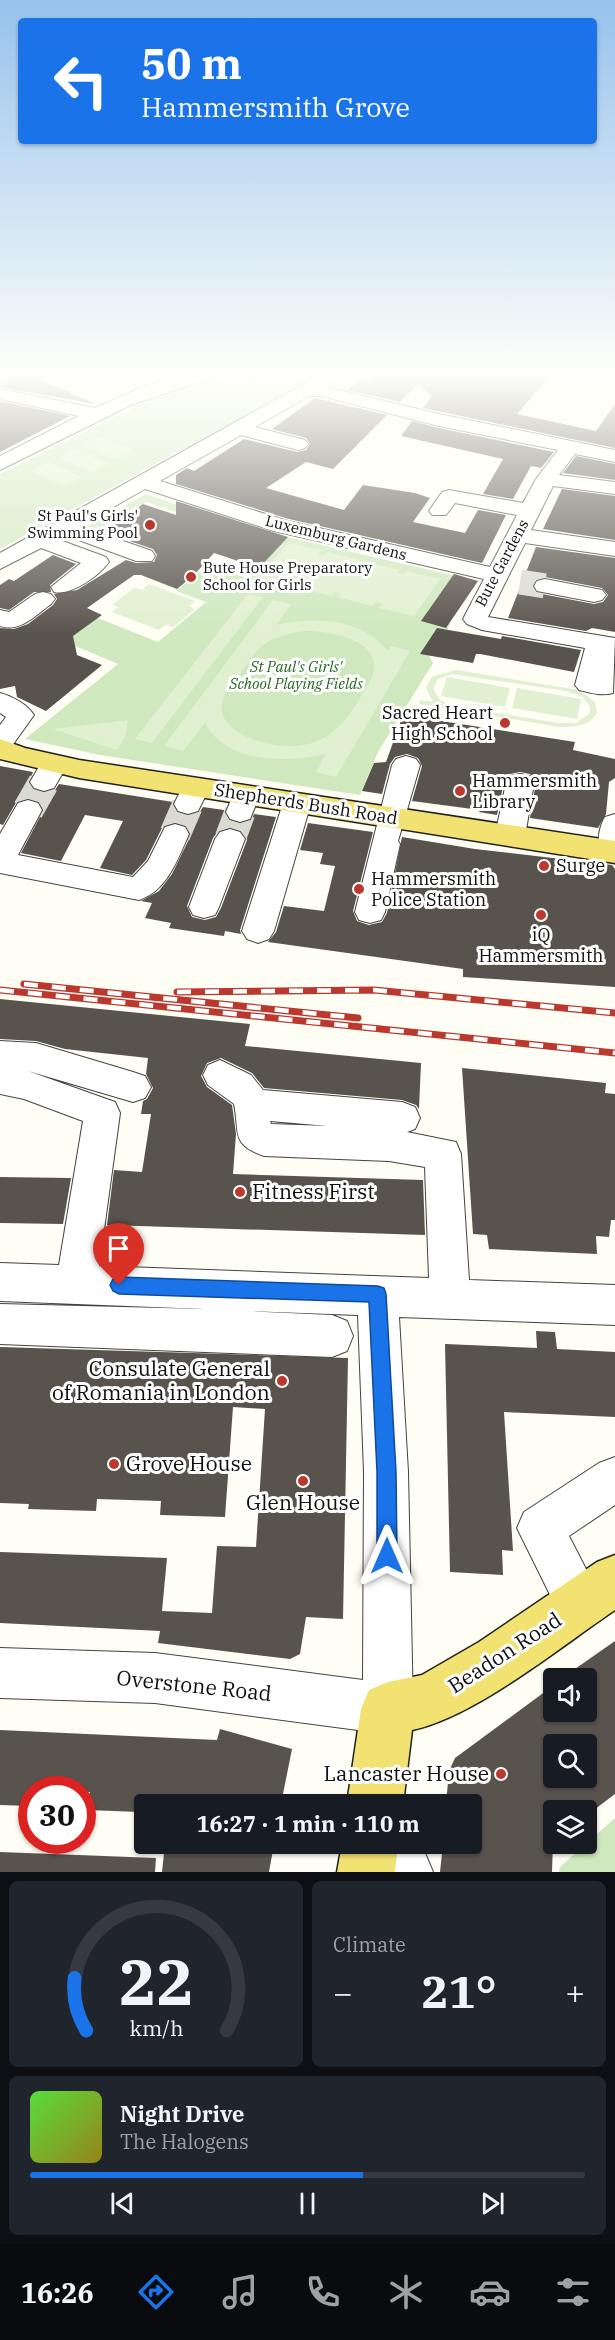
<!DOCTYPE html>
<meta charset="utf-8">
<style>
body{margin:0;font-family:"IBM Plex Serif",serif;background:#20242c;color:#f1f3f6;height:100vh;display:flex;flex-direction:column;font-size:22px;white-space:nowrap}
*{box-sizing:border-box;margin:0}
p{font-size:20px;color:#9ea1a6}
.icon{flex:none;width:33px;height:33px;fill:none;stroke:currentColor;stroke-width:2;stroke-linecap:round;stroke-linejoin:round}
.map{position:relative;height:1872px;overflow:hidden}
.panel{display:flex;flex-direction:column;gap:9px;padding:9px;background:#0d0f14;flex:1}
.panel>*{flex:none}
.top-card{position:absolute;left:18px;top:18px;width:579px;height:126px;border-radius:6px;box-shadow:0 2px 4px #0004;background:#1a73e8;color:#fff;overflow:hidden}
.buttons{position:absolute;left:543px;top:1668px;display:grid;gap:12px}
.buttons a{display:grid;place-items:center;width:54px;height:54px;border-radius:6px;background:#171b24;box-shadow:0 2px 4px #0004;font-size:30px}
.speed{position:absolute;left:18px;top:1776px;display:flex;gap:12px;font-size:30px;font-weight:700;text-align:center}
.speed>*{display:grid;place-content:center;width:78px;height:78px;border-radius:50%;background:#171b24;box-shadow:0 2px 4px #0004;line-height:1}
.speed .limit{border:9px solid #d22;background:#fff;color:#111}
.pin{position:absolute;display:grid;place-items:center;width:51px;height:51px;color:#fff;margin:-62px -26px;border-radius:50% 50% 50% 0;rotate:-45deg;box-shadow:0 0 6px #0007}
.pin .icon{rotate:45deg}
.me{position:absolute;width:66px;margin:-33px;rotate:0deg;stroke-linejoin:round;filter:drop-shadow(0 0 4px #0008)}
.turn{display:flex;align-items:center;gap:21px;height:126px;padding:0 24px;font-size:27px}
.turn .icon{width:78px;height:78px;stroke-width:2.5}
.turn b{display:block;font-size:42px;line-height:51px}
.big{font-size:45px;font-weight:800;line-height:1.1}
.panel .card{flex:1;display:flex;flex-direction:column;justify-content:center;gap:9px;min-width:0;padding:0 21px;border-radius:9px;background:#20242c}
.panel .dial{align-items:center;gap:0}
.dial svg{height:156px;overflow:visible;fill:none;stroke:#363941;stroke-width:7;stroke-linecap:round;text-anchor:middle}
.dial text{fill:#f1f3f6;stroke:none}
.song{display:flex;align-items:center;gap:18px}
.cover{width:72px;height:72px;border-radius:9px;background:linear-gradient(135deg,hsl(110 70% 55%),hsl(50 70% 35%))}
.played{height:6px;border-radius:3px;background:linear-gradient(90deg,#1a73e8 60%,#363941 60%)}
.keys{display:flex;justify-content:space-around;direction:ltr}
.heat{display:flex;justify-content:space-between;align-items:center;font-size:33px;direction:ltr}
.panel .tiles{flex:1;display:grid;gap:9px;grid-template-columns:1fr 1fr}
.card:last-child{grid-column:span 2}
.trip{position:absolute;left:134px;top:1794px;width:348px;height:60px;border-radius:6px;background:#171b24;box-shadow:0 2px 4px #0004;font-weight:800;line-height:60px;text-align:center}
.tab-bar{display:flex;height:96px;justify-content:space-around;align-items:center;background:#090b0e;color:#9ea1a6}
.tab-bar .icon{width:42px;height:42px}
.tab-bar .current{color:#1a73e8}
.tab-bar b{font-size:27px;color:#f1f3f6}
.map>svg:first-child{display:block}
</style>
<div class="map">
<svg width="615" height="1872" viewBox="0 0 615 1872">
<rect width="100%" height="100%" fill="#fefef4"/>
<!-- green -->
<g fill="#cfe8be">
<path d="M232 374H326L186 453 179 451 0 549V474L116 416 185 385Z"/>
<path d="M146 494 186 508 179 513 146 502 98 535 82 529Z"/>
<path d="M287 537 478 581 451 620 447 631 450 633 429 656 433 663 378 752 360 795 100 755 25 739 118 664 61 640 98 618 158 642 206 602 176 591 211 564 249 579Z"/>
<path d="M615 1818V1872H559L560 1867Z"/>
</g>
<!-- pitch -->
<g fill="#e1f0d0" fill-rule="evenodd">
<path d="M99 437 133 450 117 459 83 445Z"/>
<path d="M74 449 108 463 92 472 58 457Z"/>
<path d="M48 462 82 477 65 486 31 471Z"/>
<path d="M289 543 321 550 318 554 324 555 327 552 360 560 358 564 363 565 366 562 399 570 397 573 403 575 406 571 440 579 414 616 379 608 382 604 375 602 372 606 338 597 340 593 334 592 331 596 298 587 301 583 294 581 291 585 258 577Z"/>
<path d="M149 584 195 601 189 606 195 609 173 627 166 625 159 630 112 612 119 607 112 605 135 587 142 590Z"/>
<path d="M248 594 263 597 152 743 135 739Z"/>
<path d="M273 600 291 604 276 625C313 616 363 618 388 651L391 646 410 651 336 777 316 772 326 754C286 763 227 764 205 723L183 751 164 746ZM305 631C328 631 383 639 373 674 371 682 364 690 360 698 340 732 318 751 275 745 253 742 211 727 224 696 227 688 235 681 240 674 247 664 253 653 263 645 275 636 290 633 305 631Z"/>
<path d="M456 670 579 690 595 702 597 713C588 727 575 727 560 727L419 704 420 700 433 702 426 688 432 677ZM452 674 566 691 583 697 590 707V713L576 723H559L455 706 440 700 433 689 438 679Z"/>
<path d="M447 677 510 688 505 707 441 696Z"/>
<path d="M517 688 581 699 577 719 512 708Z"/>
<path d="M128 720 125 737 117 750 53 729Z"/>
</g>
<!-- building -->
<g fill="#59534d" fill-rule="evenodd">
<path d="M12 374H29L95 404 0 387V380Z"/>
<path d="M378 374H552L517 414 596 431 615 404V448L423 408 432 396 418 384 400 402 347 390 359 379 370 381Z"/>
<path d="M315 398 387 415 333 469 306 462 266 488 344 510 363 485 415 493 430 498 413 522 465 533 478 510 506 515 482 563 289 519 176 484V475L187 468 194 471 244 439 297 452 306 450 310 444 306 438 272 429Z"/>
<path d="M0 401 70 416 0 452Z"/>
<path d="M412 421 439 428 554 452 541 468 531 466 513 499 483 494 503 459 401 436Z"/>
<path d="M576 456 615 464V480L563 473Z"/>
<path d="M562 489 615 496V540L543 529Z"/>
<path d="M176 501 288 537 259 568 214 553 194 575 177 589 141 575H134L87 608 102 615 73 636 77 655 102 665 46 711 17 697 15 686 0 689V628L14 629 28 624 53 605 57 599 54 594 77 590 126 560 136 563 154 562 157 555 153 549 103 532 143 504 176 515Z"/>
<path d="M536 547 615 558V632L592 628 586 631 508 618ZM545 577 602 588 608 595 603 602 594 604 537 593 532 585 536 579Z"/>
<path d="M53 555 76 564 50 585 51 592H34L9 610 0 608V585L9 579 14 581Z"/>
<path d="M454 574 478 581 446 628 421 621Z"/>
<path d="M437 628 501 639 502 636 581 650 574 672 480 654H476L473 663 420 654Z"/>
<path d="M403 715 575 742 573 750 615 759V778L609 782 606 814 598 828 530 818 536 782 530 774 520 772 510 774 504 782 497 815 479 812 480 810 412 801 422 766 418 758 407 754 395 757 390 764 382 794 362 791 374 763 386 762Z"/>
<path d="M0 766 33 772 28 783 33 790 43 793 55 790 59 784 173 802 176 812 187 816 199 813 203 807 224 810 228 820 239 824 251 821 254 814 276 817 240 930 241 934 225 931 224 936 169 928 171 923 145 918 152 903 141 901 159 891 172 874 191 835 186 825 174 822 163 826 146 860 132 875 100 868 123 821 85 815 61 861 21 853 44 809 39 801 29 798 17 801 3 825 0 824ZM231 827 242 831 247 840 221 908 216 917 205 920 192 917 187 906 213 838 219 830Z"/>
<path d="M308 823 373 832 353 911 357 921 369 925 382 922 387 913 402 837 475 849 612 865 615 869V987L463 977V969L268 942 276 932 284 906 324 911 335 866 320 864 323 853 300 850Z"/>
<path d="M0 999 250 1024 245 1046 421 1063 419 1109 416 1105 402 1100 264 1088 252 1073 221 1058 207 1063 201 1076 207 1087 232 1105 236 1134 233 1174 423 1180 425 1235 107 1225 114 1170 142 1172 151 1114H141L143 1101 147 1099 153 1088 146 1074 148 1058 65 1049 36 1041 0 1039Z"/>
<path d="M462 1068 606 1083 605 1093 615 1094V1220H611L609 1237 596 1236 597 1254 489 1249 487 1235 473 1234Z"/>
<path d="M0 1177 71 1178 63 1224 0 1223Z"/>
<path d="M536 1331 555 1332 557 1349 615 1352V1417L504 1412 513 1551 502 1550 503 1575 450 1572 445 1344 537 1348Z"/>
<path d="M0 1347 348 1358 343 1619 306 1617 300 1654 290 1659 158 1643 160 1631 0 1623V1552L167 1558 162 1611 212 1613 217 1546 256 1547 265 1409 233 1407 225 1517 160 1515 161 1501 97 1499 96 1511 28 1509 29 1504 0 1503Z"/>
<path d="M615 1641V1794L586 1816V1810H554L552 1872H440L443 1844H471V1804H446L449 1771 455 1758 554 1685V1712H586V1678H562ZM554 1744H586V1778H554Z"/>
<path d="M220 1729 292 1749 281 1804H140L139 1812 87 1810 90 1792 32 1790V1806L0 1805V1730L217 1740Z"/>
<path d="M165 1844H274L269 1872H162Z"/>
<path d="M0 1852 156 1858 155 1872H0Z"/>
</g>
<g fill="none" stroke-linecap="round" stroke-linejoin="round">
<!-- minor-tunnel-far1 -->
<path stroke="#dadad2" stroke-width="25" stroke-dasharray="25 12" stroke-linecap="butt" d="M520 582 545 586"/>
<!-- minor-tunnel -->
<g stroke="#dadad2" stroke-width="31" stroke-dasharray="31 16" stroke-linecap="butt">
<path d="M28 810 44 782"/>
<path d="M175 834 188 804"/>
<path d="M230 839 240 812"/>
</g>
<defs>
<g id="minor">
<path d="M182 374H212L210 378 131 405 0 470V456L79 416 0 399V389L95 408 145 386Z"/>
<path d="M322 374H344L326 387 439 414 615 450V462L575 454 559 475 615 482V494L553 486 531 530 615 542V556L525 543 488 617 615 638 613 693C601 696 591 693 579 690L575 685 585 648 482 630 467 624 463 619 484 579 274 531 145 489 80 526 152 551 155 556 152 561H136L65 535 57 539 106 557 109 562C99 576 71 596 54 592L51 587 81 563 41 548 0 569V553ZM309 396H321L439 426 558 450 536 479 523 503 449 490 442 492 429 511 432 515H446L455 503 517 515 490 567 288 521 160 481 241 435 298 450 305 448 308 444 305 440 255 427Z"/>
<path d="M545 579 602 590 606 595 602 600 594 602 537 591 534 586 537 581Z"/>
<path d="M43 592 51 594 55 599 51 604C36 615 20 633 0 626V610L9 612 35 594Z"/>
<path d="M0 693C12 696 27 704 34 715L9 750 0 753V725L6 717 0 713Z"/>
<path d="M54 755 64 758 68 764 54 788 44 791 34 788 30 782 44 758Z"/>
<path d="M406 756 416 759 420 765 398 841 400 844 385 912 381 920 370 923 359 920 355 912 392 765 396 759Z"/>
<path d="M520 774 530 776 534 783 525 836 520 843 510 846 500 843 495 836 506 783 510 776Z"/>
<path d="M196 778 206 780 210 787 198 811 188 814 178 811 174 804 186 780Z"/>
<path d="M246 786 256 788 260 795 250 819 240 822 230 819 226 812 236 788Z"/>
<path d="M297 793 307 796 311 803 274 931 269 939 258 943 247 939 242 931 283 803 287 796Z"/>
<path d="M28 800 38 803 42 810 18 855 133 877 148 861 165 827 175 824 185 827 189 834C178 859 167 891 139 900L0 873V834L18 803Z"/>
<path d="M615 814V862L603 859C596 848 598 828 605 817Z"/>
<path d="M230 829 240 832 245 839 219 907 215 915 204 918 193 915 189 907 215 839 220 832Z"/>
<path d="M0 1041 36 1043 133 1072 145 1076 151 1087 145 1098 133 1102 28 1071 115 1102 120 1113 99 1266 429 1278 425 1167 389 1161 264 1156C230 1144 240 1133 234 1104L208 1085 203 1075 208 1065 220 1060 251 1075 263 1090 402 1102 415 1107 420 1118 415 1129 407 1132 456 1142 461 1154 469 1280 615 1285V1325L399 1317 408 1472 413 1709 406 1727 388 1734 155 1703 0 1698V1648L155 1653 363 1680 364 1472 358 1315 245 1311 332 1315 347 1321 353 1336 347 1351 332 1357 0 1344V1304L204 1309 0 1301V1263L59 1265 83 1121 24 1099 0 1094ZM270 1121 328 1126 271 1124Z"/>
<path d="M615 1457V1505L569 1536 604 1604 597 1621 580 1628 563 1621 517 1528 524 1512 599 1463Z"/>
<path d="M349 1844H401L425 1853 433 1872H344L341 1863Z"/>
</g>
<g id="major">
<path d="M0 739 25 748 79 760 615 841V863L79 778 0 759Z"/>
<path d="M615 1555V1610C560 1647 475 1717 412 1730L403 1804H347L361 1709 369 1690 388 1682 422 1675 479 1642 597 1562Z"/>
<path d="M342 1844H398L395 1872H337Z"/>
</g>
</defs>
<!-- minor casing -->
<use href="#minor" stroke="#434343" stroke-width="2"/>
<!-- major casing -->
<use href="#major" stroke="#212121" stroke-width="3"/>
<!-- minor -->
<use href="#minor" fill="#fff" fill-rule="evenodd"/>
<!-- major -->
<use href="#major" fill="#f2e271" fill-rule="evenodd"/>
<defs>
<g id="rail">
<path d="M24 984 358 1018"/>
<path d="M0 990 615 1053"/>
<path d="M177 992 374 990 615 1013"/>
</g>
</defs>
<!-- rail casing -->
<use href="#rail" stroke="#bb382e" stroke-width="7"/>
<!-- rail -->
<use href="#rail" stroke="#fff" stroke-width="4.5" stroke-dasharray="14" stroke-linecap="butt"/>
</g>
<!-- sky -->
<linearGradient id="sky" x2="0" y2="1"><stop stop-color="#96c2ed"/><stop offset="0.59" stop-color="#fffffa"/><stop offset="1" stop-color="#fffffa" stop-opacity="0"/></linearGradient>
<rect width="615" height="636" fill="url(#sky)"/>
<!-- route -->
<path fill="#1a73e8" stroke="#114b97" stroke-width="1.5" d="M119 1277 378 1286 384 1288 386 1294 396 1472 397 1556 394 1563 387 1566 380 1563 377 1556V1472L369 1302 119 1294 113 1291 110 1285 113 1279Z"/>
<!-- markers -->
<g fill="#bb382e" stroke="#fff" stroke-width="2">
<circle cx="150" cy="525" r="6"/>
<circle cx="191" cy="577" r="6"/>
<circle cx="505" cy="723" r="6"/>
<circle cx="460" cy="791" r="6"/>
<circle cx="544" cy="866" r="6"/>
<circle cx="359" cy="889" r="6"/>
<circle cx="541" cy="915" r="6"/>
<circle cx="240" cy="1192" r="6"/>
<circle cx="282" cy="1381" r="6"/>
<circle cx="114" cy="1464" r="6"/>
<circle cx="303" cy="1481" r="6"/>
<circle cx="501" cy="1774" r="6"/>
</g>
<g text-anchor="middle" stroke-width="6" stroke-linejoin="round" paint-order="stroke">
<!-- far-poi labels -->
<g font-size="15" fill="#101010" stroke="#fff" text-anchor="end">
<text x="138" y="521">St Paul's Girls'<tspan x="138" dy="17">Swimming Pool</tspan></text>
<text x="203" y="573" text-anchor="start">Bute House Preparatory<tspan x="203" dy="17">School for Girls</tspan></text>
</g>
<!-- far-street labels -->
<g font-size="15" fill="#101010" stroke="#fff">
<text transform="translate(336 538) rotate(14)" y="5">Luxemburg Gardens</text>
<text transform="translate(502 563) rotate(-62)" y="5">Bute Gardens</text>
</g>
<!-- far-park labels -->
<g font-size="15" font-style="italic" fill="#286622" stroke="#fff">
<text x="296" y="672">St Paul's Girls'<tspan x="296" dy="17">School Playing Fields</tspan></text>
</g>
<!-- poi labels -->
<g font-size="18" fill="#101010" stroke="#fff" text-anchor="start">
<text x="493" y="719" text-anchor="end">Sacred Heart<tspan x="493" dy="21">High School</tspan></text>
<text x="472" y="787">Hammersmith<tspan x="472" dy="21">Library</tspan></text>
<text x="556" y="872">Surge</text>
<text x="371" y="885">Hammersmith<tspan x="371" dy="21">Police Station</tspan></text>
<text x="541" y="941" text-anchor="middle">iQ<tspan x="541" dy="21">Hammersmith</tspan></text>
</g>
<!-- street labels -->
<g font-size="18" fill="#101010" stroke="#fff">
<text transform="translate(306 804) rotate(9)" y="6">Shepherds Bush Road</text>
</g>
<!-- near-poi labels -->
<g font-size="21" fill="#101010" stroke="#fff" text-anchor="start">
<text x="252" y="1199">Fitness First</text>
<text x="270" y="1376" text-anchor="end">Consulate General<tspan x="270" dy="24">of Romania in London</tspan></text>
<text x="126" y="1471">Grove House</text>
<text x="303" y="1510" text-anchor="middle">Glen House</text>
<text x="489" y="1781" text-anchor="end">Lancaster House</text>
</g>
<!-- near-street labels -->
<g font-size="21" fill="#101010" stroke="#fff">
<text transform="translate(505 1653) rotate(-33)" y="7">Beadon Road</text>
<text transform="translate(194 1686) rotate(6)" y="7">Overstone Road</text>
</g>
</g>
</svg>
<div class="buttons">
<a><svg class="icon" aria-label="sound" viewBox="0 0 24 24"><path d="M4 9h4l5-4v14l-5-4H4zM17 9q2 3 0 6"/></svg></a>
<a><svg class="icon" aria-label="search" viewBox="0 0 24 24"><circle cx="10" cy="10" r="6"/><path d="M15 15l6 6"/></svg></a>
<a><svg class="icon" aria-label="layers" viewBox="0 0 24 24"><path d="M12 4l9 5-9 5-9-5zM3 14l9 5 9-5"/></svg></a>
</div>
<div class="speed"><div class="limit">30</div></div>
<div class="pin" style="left:119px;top:1285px;background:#d93025"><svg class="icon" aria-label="arrive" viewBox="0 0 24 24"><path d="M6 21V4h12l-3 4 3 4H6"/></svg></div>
<svg class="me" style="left:387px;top:1556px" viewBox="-20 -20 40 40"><path d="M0-17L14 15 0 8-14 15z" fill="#1a73e8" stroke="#fff" stroke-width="4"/></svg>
<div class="trip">16:27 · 1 min · 110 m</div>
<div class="top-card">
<div class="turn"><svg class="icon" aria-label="left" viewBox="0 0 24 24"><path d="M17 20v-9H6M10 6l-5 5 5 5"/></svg><div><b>50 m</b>Hammersmith Grove</div></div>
</div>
</div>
<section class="panel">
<div class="tiles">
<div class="card dial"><svg viewBox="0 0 100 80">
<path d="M14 69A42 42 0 1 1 86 69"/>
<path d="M14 69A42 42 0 0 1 8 42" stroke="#1a73e8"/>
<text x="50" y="56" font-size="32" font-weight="700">22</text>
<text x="50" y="72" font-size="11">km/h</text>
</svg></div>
<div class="card"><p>Climate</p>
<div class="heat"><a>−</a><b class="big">21°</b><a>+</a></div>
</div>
<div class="card">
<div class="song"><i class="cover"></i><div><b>Night Drive</b><p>The Halogens</p></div></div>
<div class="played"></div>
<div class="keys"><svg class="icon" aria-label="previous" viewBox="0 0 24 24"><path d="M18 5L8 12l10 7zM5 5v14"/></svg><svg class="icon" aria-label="pause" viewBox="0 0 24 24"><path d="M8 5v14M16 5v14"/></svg><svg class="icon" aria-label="next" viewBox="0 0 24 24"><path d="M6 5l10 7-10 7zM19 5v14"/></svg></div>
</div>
</div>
</section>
<nav class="tab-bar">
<b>16:26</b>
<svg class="icon current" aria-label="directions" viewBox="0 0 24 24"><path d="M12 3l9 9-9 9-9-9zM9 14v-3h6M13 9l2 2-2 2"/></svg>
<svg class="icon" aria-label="music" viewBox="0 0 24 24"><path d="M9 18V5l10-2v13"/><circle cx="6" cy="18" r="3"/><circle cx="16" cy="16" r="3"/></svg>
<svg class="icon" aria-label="phone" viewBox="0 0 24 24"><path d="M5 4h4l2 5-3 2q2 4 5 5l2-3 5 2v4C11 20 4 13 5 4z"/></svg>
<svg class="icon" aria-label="climate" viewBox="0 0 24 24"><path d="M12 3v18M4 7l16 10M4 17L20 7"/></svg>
<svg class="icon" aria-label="car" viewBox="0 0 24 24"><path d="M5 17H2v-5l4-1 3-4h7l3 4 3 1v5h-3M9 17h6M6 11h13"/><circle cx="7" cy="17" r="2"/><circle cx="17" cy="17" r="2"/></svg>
<svg class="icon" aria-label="filters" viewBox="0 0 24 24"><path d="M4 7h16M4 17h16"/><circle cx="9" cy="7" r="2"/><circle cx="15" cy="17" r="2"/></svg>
</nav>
